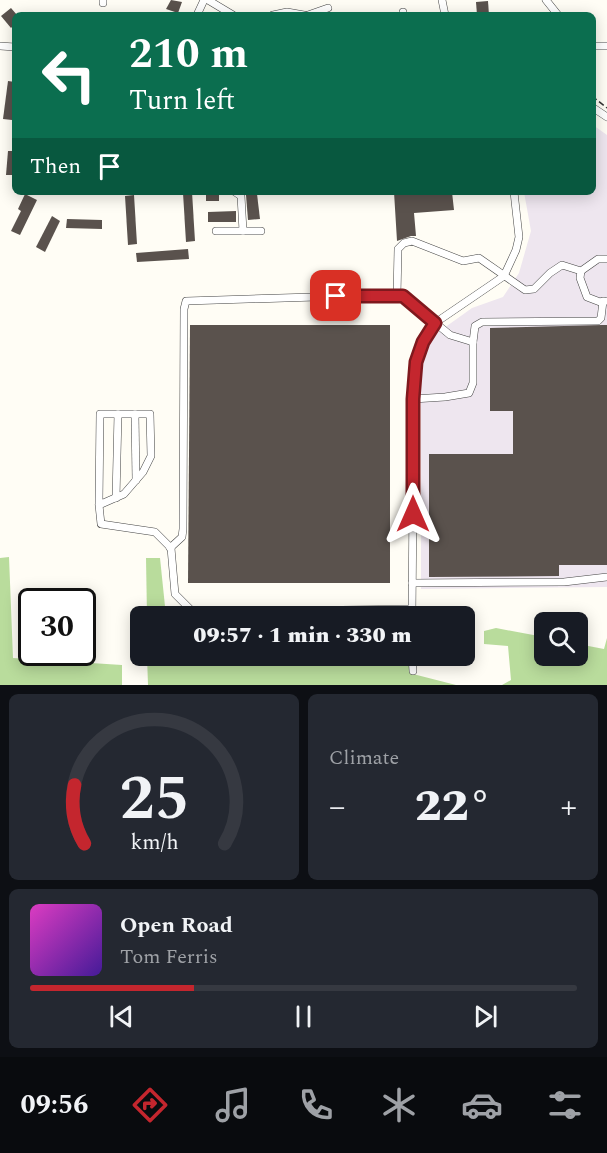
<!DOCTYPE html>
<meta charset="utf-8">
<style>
body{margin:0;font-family:Spectral,serif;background:#242831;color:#f1f3f6;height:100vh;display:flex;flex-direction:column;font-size:22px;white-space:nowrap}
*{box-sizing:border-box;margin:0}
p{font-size:20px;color:#9ea1a6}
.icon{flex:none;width:33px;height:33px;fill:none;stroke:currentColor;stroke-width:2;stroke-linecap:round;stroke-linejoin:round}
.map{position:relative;height:685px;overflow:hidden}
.panel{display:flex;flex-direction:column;gap:9px;padding:9px;background:#0d0f14;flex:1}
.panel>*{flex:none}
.top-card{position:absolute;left:12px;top:12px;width:584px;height:183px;border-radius:9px;box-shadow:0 3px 15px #0003;background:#0b6e4f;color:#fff;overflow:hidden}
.buttons{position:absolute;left:534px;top:612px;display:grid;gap:12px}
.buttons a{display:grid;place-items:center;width:54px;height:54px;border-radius:9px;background:#171b24;box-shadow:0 3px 15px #0003;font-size:30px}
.speed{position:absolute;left:18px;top:588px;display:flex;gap:12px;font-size:30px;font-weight:700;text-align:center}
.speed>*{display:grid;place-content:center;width:78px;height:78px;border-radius:50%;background:#171b24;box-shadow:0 3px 15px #0003;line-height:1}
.speed .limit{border:3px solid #111;border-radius:9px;background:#fff;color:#111}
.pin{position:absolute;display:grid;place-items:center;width:51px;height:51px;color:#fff;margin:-26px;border-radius:12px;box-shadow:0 3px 9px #0006}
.me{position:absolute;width:66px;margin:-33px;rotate:0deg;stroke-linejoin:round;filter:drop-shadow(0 0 4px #0008)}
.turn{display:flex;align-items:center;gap:21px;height:126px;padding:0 18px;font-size:27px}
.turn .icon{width:78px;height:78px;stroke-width:2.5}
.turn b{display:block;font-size:42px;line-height:51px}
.then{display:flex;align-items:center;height:57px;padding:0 18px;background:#0003;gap:12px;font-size:22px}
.big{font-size:45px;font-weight:800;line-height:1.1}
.panel .card{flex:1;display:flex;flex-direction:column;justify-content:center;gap:9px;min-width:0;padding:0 21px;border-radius:9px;background:#242831}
.panel .dial{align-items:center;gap:0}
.dial svg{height:156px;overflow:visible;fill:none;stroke:#363941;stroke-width:7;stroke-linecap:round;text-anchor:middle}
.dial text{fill:#f1f3f6;stroke:none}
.song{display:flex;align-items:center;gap:18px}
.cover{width:72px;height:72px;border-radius:9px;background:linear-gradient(135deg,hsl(310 70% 55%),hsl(260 70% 35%))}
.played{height:6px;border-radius:3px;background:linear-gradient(90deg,#c4262e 30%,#363941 30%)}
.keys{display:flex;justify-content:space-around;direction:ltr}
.heat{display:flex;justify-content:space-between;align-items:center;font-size:33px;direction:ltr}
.panel .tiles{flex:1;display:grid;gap:9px;grid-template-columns:1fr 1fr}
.card:last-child{grid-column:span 2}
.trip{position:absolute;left:130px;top:606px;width:345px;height:60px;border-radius:9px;background:#171b24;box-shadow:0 3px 15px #0003;font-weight:800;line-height:60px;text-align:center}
.tabs{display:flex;height:96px;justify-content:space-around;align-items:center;background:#090b0e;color:#9ea1a6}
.tabs .icon{width:42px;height:42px}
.tabs .current{color:#c4262e}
.tabs b{font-size:27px;color:#f1f3f6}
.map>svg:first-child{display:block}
</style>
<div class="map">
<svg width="607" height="685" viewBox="0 0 607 685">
<rect width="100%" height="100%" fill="#fffdf5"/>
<!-- industrial -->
<path fill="#eee6ef" d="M593 125 607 135V587L421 589V368L430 338 472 308 503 297 519 273 531 231 524 192H592Z"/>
<!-- forest -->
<g fill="#b9dc9c">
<path d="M9 557 13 658 122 665V685H0V558Z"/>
<path d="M146 558H160L166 616H147Z"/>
<path d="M496 628 544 637V656H578V644L604 649 607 638V685H502L511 680 508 646 484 644V631Z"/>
<path d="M147 656H408L413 674 456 685H148Z"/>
</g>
<!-- building -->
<g fill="#5a524d">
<path d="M171 0 182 2 178 13 166 9Z"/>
<path d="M488 1 489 15H477L476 2Z"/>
<path d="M11 8 17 15H15V24L11 28 1 16Z"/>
<path d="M8 81 15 82 12 120 3 119Z"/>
<path d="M8 151H15V175H6Z"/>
<path d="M192 192 195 241 186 242 183 193Z"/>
<rect x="206" y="192" width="13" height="9"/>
<path d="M394 192H452L454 210 414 213 416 236H411L397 241Z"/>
<path d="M25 194 37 200 20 235 11 231 21 211 18 209Z"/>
<path d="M257 194 260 219 248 220 246 195Z"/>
<path d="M134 195 137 244 128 245 125 196Z"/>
<path d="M236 211V222H208V212Z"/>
<path d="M52 216 60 221 45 252 36 247Z"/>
<path d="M67 219 102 220V229L66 228Z"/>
<path d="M188 249 189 259 137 262 136 253Z"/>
<path d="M190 325H390V583H188Z"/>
<path d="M602 325H607V565H559V576L429 577V454H513V411H490V328Z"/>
</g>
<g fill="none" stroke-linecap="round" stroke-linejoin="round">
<defs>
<g id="minor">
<path d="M103 0V3"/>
<path d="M208 0 233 15"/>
<path d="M442 0 445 15"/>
<path d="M546 0 558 15"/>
<path d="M403 12V15"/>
<path d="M197 15 204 0"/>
<path d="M273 15 287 12 304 15"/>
<path d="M308 15 328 8"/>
<path d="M0 46 15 47"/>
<path d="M592 46H607"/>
<path d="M592 107 607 117"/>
<path d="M235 192 241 196 243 231H261"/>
<path d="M216 231H243"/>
<path d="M581 271 580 278 587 297 600 302 607 301"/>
<path d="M397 296 398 249 404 243 412 241 463 261 479 258 525 290 534 289 550 273 562 265 581 271 598 259H607"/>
<path d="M473 342 475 326 482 322 598 321 601 318 603 301"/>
<path d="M135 414 136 480"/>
<path d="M116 498 118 414"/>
<path d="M99 505 124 494 143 472 151 456 150 414H100L99 502V505L101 524 155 532 171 548 175 594 193 612 412 609"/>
<path d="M170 548 182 537 183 529 184 309 186 301 378 295 403 296 450 335 473 342V383L469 393 445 397 413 399"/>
<path d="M412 583 564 582 607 577"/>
<path d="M412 616 414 380 418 352 428 332 435 323 504 276 516 250 519 237 514 192"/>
<path d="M412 656 413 671"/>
</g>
</defs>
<!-- minor casing -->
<use href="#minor" stroke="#444" stroke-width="8"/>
<!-- path -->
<path stroke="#333" stroke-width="1.5" stroke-dasharray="6 3" stroke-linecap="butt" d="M592 96 607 108"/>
<!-- minor -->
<use href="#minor" stroke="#fff" stroke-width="7"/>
</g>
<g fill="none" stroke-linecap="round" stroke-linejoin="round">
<defs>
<path id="route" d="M336 296H403L435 323 423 342 416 362 413 399V514"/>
</defs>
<!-- route casing -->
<use href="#route" stroke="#7f191e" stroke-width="15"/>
<!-- route -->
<use href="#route" stroke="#c4262e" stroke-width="10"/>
</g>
</svg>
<div class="buttons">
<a><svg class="icon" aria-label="search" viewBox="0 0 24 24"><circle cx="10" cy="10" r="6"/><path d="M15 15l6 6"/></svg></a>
</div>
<div class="speed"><div class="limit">30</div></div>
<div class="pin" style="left:336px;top:296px;background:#d93025"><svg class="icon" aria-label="arrive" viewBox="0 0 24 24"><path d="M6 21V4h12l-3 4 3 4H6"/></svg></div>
<svg class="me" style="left:413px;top:514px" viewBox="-20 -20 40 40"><path d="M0-17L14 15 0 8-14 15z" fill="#c4262e" stroke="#fff" stroke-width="4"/></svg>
<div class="trip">09:57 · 1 min · 330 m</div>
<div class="top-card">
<div class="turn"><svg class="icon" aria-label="left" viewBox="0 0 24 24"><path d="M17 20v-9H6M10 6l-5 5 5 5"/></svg><div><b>210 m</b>Turn left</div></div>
<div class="then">Then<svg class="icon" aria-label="arrive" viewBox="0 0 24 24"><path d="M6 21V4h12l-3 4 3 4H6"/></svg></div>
</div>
</div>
<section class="panel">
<div class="tiles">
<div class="card dial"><svg viewBox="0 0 100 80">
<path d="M14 69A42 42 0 1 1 86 69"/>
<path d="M14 69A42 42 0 0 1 9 39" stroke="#c4262e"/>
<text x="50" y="56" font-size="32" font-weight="700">25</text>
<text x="50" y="72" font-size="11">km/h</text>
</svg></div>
<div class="card"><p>Climate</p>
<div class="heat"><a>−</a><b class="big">22°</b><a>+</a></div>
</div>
<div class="card">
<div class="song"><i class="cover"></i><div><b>Open Road</b><p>Tom Ferris</p></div></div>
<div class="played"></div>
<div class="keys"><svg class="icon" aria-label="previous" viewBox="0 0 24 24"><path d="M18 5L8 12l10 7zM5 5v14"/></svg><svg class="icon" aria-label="pause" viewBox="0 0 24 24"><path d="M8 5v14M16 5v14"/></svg><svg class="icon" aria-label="next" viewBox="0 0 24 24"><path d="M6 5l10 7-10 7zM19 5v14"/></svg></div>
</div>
</div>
</section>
<nav class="tabs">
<b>09:56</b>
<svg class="icon current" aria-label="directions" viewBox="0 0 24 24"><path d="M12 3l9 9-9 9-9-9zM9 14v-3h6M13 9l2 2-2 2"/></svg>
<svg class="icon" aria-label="music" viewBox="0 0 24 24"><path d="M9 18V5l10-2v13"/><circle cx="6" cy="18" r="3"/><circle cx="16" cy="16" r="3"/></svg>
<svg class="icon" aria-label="phone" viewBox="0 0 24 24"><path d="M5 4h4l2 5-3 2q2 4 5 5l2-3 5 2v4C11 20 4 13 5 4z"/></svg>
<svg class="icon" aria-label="climate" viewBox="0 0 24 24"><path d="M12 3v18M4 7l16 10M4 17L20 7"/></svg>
<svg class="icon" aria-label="car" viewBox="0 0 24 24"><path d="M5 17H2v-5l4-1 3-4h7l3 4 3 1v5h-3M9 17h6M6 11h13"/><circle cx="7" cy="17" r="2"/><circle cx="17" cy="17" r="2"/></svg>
<svg class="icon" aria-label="filters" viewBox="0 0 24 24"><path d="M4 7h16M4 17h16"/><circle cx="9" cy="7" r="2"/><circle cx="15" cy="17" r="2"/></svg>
</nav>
